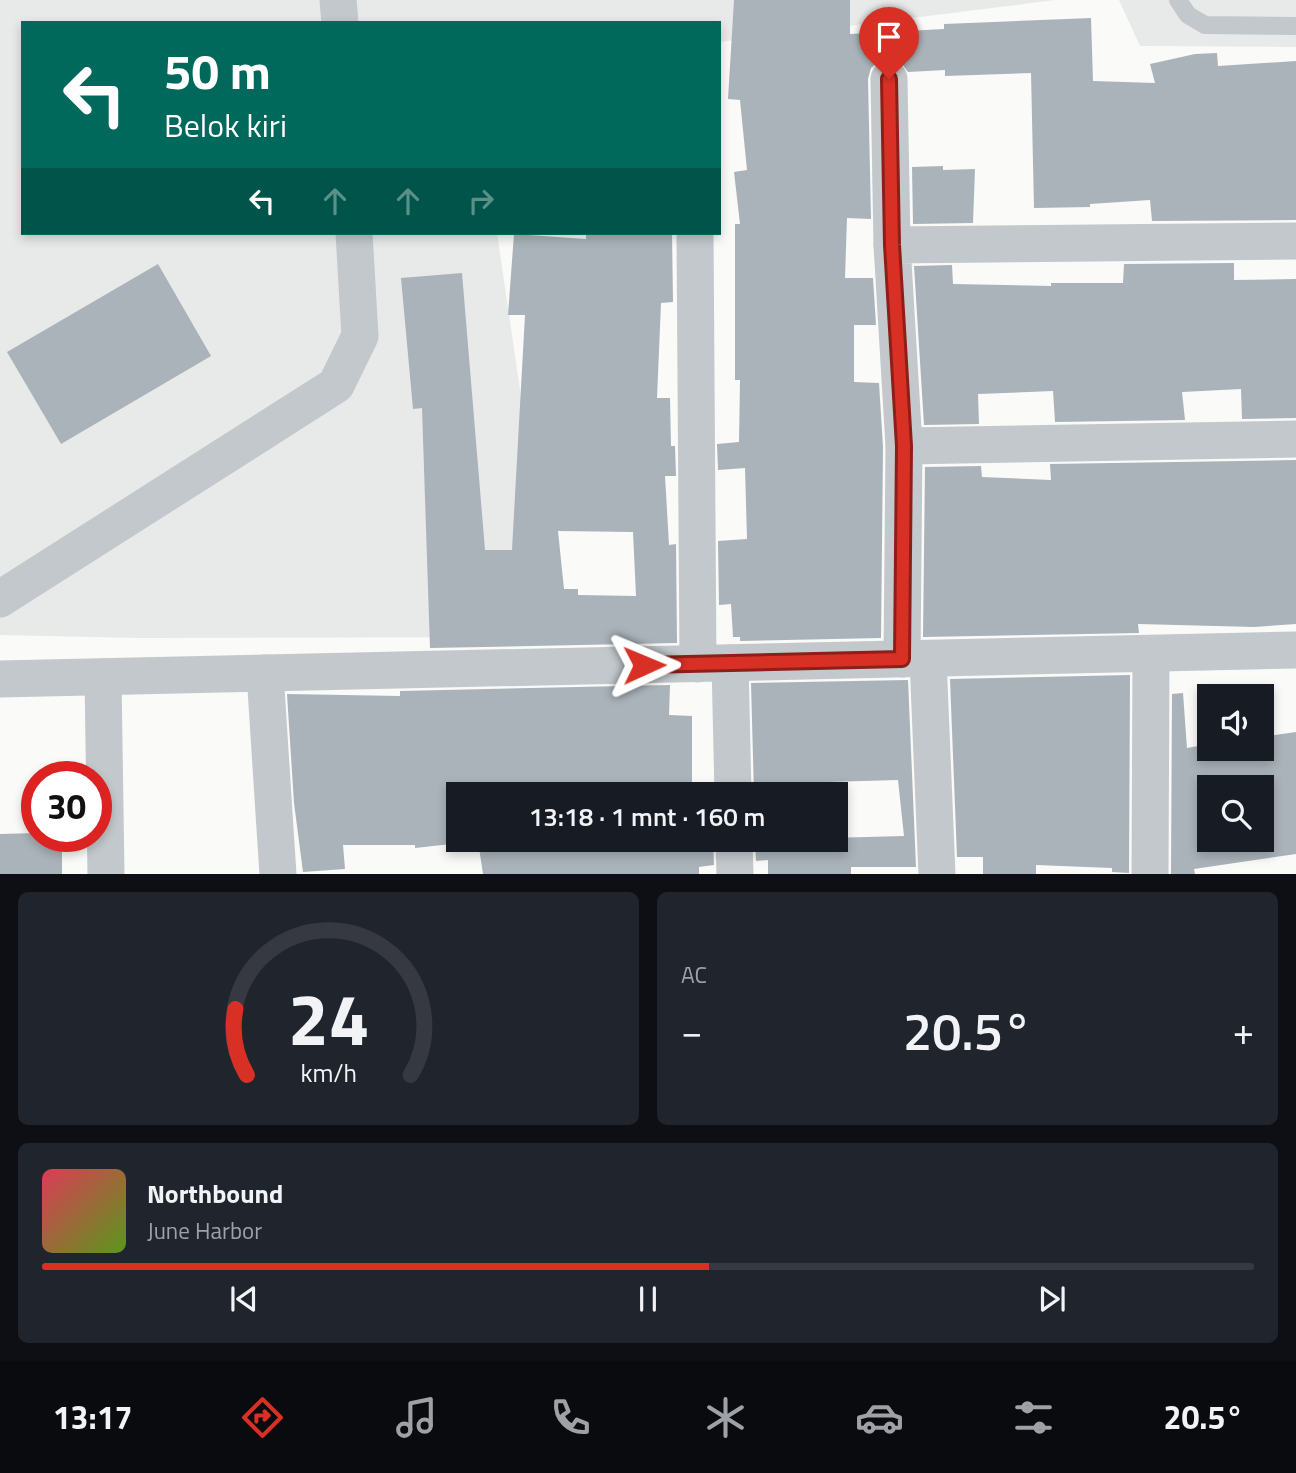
<!DOCTYPE html>
<html lang="id">
<meta charset="utf-8">
<style>
body{margin:0;font-family:"Titillium Web",sans-serif;background:#20242c;color:#f1f3f6;height:100vh;display:flex;flex-direction:column;font-size:26px;white-space:nowrap}
*{box-sizing:border-box;margin:0}
p{font-size:23px;color:#9ea1a6}
.icon{flex:none;width:38px;height:38px;fill:none;stroke:currentColor;stroke-width:2;stroke-linecap:round;stroke-linejoin:round}
.map{position:relative;height:874px;overflow:hidden}
.details{display:flex;flex-direction:column;gap:18px;padding:18px;background:#0d0f14;flex:1}
.details>*{flex:none}
.hud{position:absolute;left:21px;top:21px;width:700px;height:214px;border-radius:0px;box-shadow:0 4px 10px #0003;background:#00695c;color:#fff;overflow:hidden}
.buttons{position:absolute;left:1197px;top:684px;display:grid;gap:14px}
.buttons a{display:grid;place-items:center;width:77px;height:77px;border-radius:0px;background:#171b24;box-shadow:0 4px 10px #0003;font-size:35px}
.speed{position:absolute;left:21px;top:761px;display:flex;gap:14px;font-size:35px;font-weight:700;text-align:center}
.speed>*{display:grid;place-content:center;width:91px;height:91px;border-radius:50%;background:#171b24;box-shadow:0 4px 10px #0003;line-height:1}
.speed .limit{border:10px solid #d22;background:#fff;color:#111}
.pin{position:absolute;display:grid;place-items:center;width:60px;height:60px;color:#fff;margin:-72px -30px;border-radius:50% 50% 50% 0;rotate:-45deg;box-shadow:0 0 7px #0007}
.pin .icon{rotate:45deg}
.me{position:absolute;width:77px;margin:-38px;rotate:89deg;stroke-linejoin:round;filter:drop-shadow(0 0 5px #0008)}
.turn{display:flex;align-items:center;gap:24px;height:147px;padding:0 28px;font-size:32px}
.turn .icon{width:91px;height:91px;stroke-width:2.5}
.turn b{display:block;font-size:49px;line-height:60px}
.lanes{display:flex;align-items:center;height:66px;padding:0 28px;background:#0003;justify-content:center;gap:35px;direction:ltr}
.lanes .off{opacity:.35}
.big{font-size:52px;font-weight:600;line-height:1.1}
.details .tile{flex:1;display:flex;flex-direction:column;justify-content:center;gap:10px;min-width:0;padding:0 24px;border-radius:10px;background:#20242c}
.details .dial{align-items:center;gap:0}
.dial svg{height:182px;overflow:visible;fill:none;stroke:#363941;stroke-width:7;stroke-linecap:round;text-anchor:middle}
.dial text{fill:#f1f3f6;stroke:none}
.song{display:flex;align-items:center;gap:21px}
.cover{width:84px;height:84px;border-radius:10px;background:linear-gradient(135deg,hsl(350 70% 55%),hsl(90 70% 35%))}
.played{height:7px;border-radius:4px;background:linear-gradient(90deg,#d93025 55%,#363941 55%)}
.keys{display:flex;justify-content:space-around;direction:ltr}
.heat{display:flex;justify-content:space-between;align-items:center;font-size:38px;direction:ltr}
.details .tiles{flex:1;display:grid;gap:18px;grid-template-columns:1fr 1fr}
.tile:last-child{grid-column:span 2}
.trip{position:absolute;left:446px;top:782px;width:402px;height:70px;border-radius:0px;background:#171b24;box-shadow:0 4px 10px #0003;font-weight:600;line-height:70px;text-align:center}
.tabs{display:flex;height:112px;justify-content:space-around;align-items:center;background:#090b0e;color:#9ea1a6}
.tabs .icon{width:49px;height:49px}
.tabs .current{color:#d93025}
.tabs b{font-size:32px;color:#f1f3f6}
.map>svg:first-child{display:block}
</style>
<div class="map">
<svg width="1296" height="875" viewBox="0 0 1296 875">
<rect width="100%" height="100%" fill="#fafaf8"/>
<!-- built -->
<g fill="#e8e9e9">
<path d="M0 0H1055L719 42V23H23V233H497L523 410 531 637 139 638 0 635Z"/>
<path d="M1119 0H1296V47L1140 46Z"/>
</g>
<!-- building -->
<g fill="#aab3b9" fill-rule="evenodd">
<path d="M734 0H850V34L944 29V24L1091 18 1093 81 1155 83 1150 64 1195 54 1217 53 1218 66 1296 61V220L1152 221 1150 200 1090 204V207L1034 208 1031 73 945 76V70L908 72 900 61 889 58 879 61 871 68 868 79 871 219 847 218 845 278H873L876 325H854V382L879 383 883 447 881 638 740 641V637H733L731 604 719 605 718 541 747 539 745 468 718 470 717 444 739 442 740 380H735V224H740L734 172 747 170 740 100 728 99Z"/>
<path d="M943 166V170L975 169 973 223 913 224 912 167Z"/>
<path d="M586 233H672L673 302 661 303 657 398H670L671 446H675L676 476H665L669 545 676 544 677 643 430 648 422 408 413 409 401 278 462 273 485 550H512L525 315H508L514 234 586 239ZM558 531 633 532 636 596 578 595V589H564Z"/>
<path d="M1234 263V280L1296 279V418L1242 419 1241 389 1182 392 1185 420 1055 422 1053 391 978 394 979 424 924 425 914 266 952 265 953 284 1051 286V283H1123L1124 264Z"/>
<path d="M158 264 211 356 61 444 7 352Z"/>
<path d="M1296 460V624L1254 627 1138 624 1139 633 923 637 925 467 981 466 982 477 1051 480 1050 464Z"/>
<path d="M1130 675 1129 873 1112 872V868L1036 865V874H983V857H957L950 679Z"/>
<path d="M908 680 916 867H851V874H768V860L756 861 755 840 904 836 898 780 828 782V794H754L751 683Z"/>
<path d="M670 685 669 715 692 716V794H458V840H713L714 865 699 867V874H483L478 841 415 848V845H343L345 869 303 872 294 803 287 694 400 696V691Z"/>
<path d="M1183 693 1187 748 1209 744V749H1262V737L1296 732V854L1194 869 1195 874H1171L1172 694ZM1209 788H1262V840H1209Z"/>
<path d="M37 833V836H62V874H0V834Z"/>
</g>
<g fill="none" stroke-linecap="round" stroke-linejoin="round">
<!-- service -->
<path stroke="#c3c8cc" stroke-width="18" d="M1178 0 1188 15 1205 25 1296 26"/>
<!-- minor -->
<g stroke="#c3c8cc" stroke-width="37">
<path d="M338 0 340 23"/>
<path d="M889 79 892 245"/>
<path d="M695 233 698 664"/>
<path d="M904 446 1296 439"/>
<path d="M0 599 336 385 360 336 354 233"/>
<path d="M902 659 904 446 892 245 1296 241"/>
<path d="M928 659 937 875"/>
<path d="M730 663 733 794"/>
<path d="M265 673 278 875"/>
<path d="M103 677 106 875"/>
<path d="M0 679 1296 650"/>
<path d="M734 840 735 875"/>
<path d="M1150 875 1151 654"/>
</g>
</g>
<g fill="none" stroke-linecap="round" stroke-linejoin="round">
<defs>
<path id="route" d="M644 665 902 659 904 446 892 245 889 79"/>
</defs>
<!-- route casing -->
<use href="#route" stroke="#8d1f18" stroke-width="18"/>
<!-- route -->
<use href="#route" stroke="#d93025" stroke-width="12"/>
</g>
</svg>
<div class="buttons">
<a><svg class="icon" aria-label="sound" viewBox="0 0 24 24"><path d="M4 9h4l5-4v14l-5-4H4zM17 9q2 3 0 6"/></svg></a>
<a><svg class="icon" aria-label="search" viewBox="0 0 24 24"><circle cx="10" cy="10" r="6"/><path d="M15 15l6 6"/></svg></a>
</div>
<div class="speed"><div class="limit">30</div></div>
<div class="pin" style="left:889px;top:79px;background:#d93025"><svg class="icon" aria-label="arrive" viewBox="0 0 24 24"><path d="M6 21V4h12l-3 4 3 4H6"/></svg></div>
<svg class="me" style="left:644px;top:665px" viewBox="-20 -20 40 40"><path d="M0-17L14 15 0 8-14 15z" fill="#d93025" stroke="#fff" stroke-width="4"/></svg>
<div class="trip">13:18 · 1 mnt · 160 m</div>
<div class="hud">
<div class="turn"><svg class="icon" aria-label="left" viewBox="0 0 24 24"><path d="M17 20v-9H6M10 6l-5 5 5 5"/></svg><div><b>50 m</b>Belok kiri</div></div>
<div class="lanes"><svg class="icon" aria-label="left" viewBox="0 0 24 24"><path d="M17 20v-9H6M10 6l-5 5 5 5"/></svg><svg class="icon off" aria-label="ahead" viewBox="0 0 24 24"><path d="M12 20V5M6 11l6-6 6 6"/></svg><svg class="icon off" aria-label="ahead" viewBox="0 0 24 24"><path d="M12 20V5M6 11l6-6 6 6"/></svg><svg class="icon off" aria-label="right" viewBox="0 0 24 24"><path d="M7 20v-9h11M14 6l5 5-5 5"/></svg></div>
</div>
</div>
<section class="details">
<div class="tiles">
<div class="tile dial"><svg viewBox="0 0 100 80">
<path d="M14 69A42 42 0 1 1 86 69"/>
<path d="M14 69A42 42 0 0 1 9 40" stroke="#d93025"/>
<text x="50" y="56" font-size="32" font-weight="700">24</text>
<text x="50" y="72" font-size="11">km/h</text>
</svg></div>
<div class="tile"><p>AC</p>
<div class="heat"><a>−</a><b class="big">20.5°</b><a>+</a></div>
</div>
<div class="tile">
<div class="song"><i class="cover"></i><div><b>Northbound</b><p>June Harbor</p></div></div>
<div class="played"></div>
<div class="keys"><svg class="icon" aria-label="previous" viewBox="0 0 24 24"><path d="M18 5L8 12l10 7zM5 5v14"/></svg><svg class="icon" aria-label="pause" viewBox="0 0 24 24"><path d="M8 5v14M16 5v14"/></svg><svg class="icon" aria-label="next" viewBox="0 0 24 24"><path d="M6 5l10 7-10 7zM19 5v14"/></svg></div>
</div>
</div>
</section>
<nav class="tabs">
<b>13:17</b>
<svg class="icon current" aria-label="directions" viewBox="0 0 24 24"><path d="M12 3l9 9-9 9-9-9zM9 14v-3h6M13 9l2 2-2 2"/></svg>
<svg class="icon" aria-label="music" viewBox="0 0 24 24"><path d="M9 18V5l10-2v13"/><circle cx="6" cy="18" r="3"/><circle cx="16" cy="16" r="3"/></svg>
<svg class="icon" aria-label="phone" viewBox="0 0 24 24"><path d="M5 4h4l2 5-3 2q2 4 5 5l2-3 5 2v4C11 20 4 13 5 4z"/></svg>
<svg class="icon" aria-label="climate" viewBox="0 0 24 24"><path d="M12 3v18M4 7l16 10M4 17L20 7"/></svg>
<svg class="icon" aria-label="car" viewBox="0 0 24 24"><path d="M5 17H2v-5l4-1 3-4h7l3 4 3 1v5h-3M9 17h6M6 11h13"/><circle cx="7" cy="17" r="2"/><circle cx="17" cy="17" r="2"/></svg>
<svg class="icon" aria-label="filters" viewBox="0 0 24 24"><path d="M4 7h16M4 17h16"/><circle cx="9" cy="7" r="2"/><circle cx="15" cy="17" r="2"/></svg>
<b>20.5°</b>
</nav>
